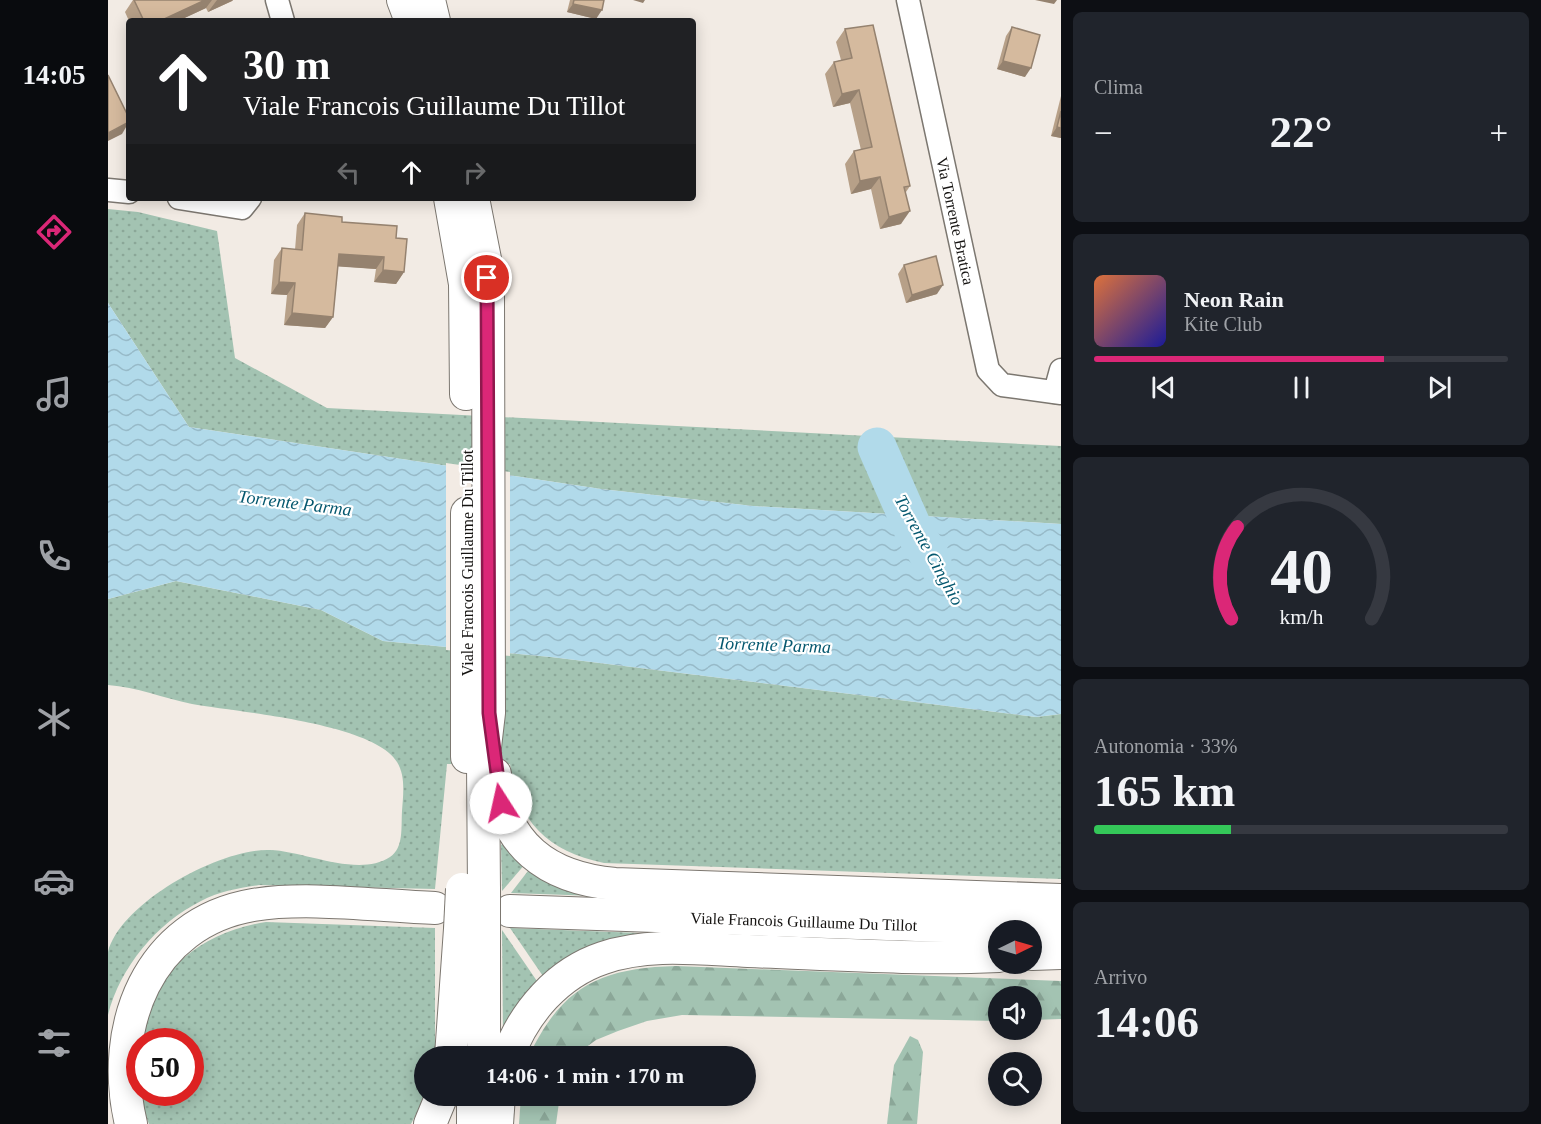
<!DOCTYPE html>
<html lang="it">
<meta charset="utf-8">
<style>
body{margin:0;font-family:"Times New Roman",serif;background:#20242c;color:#f1f3f6;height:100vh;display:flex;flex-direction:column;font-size:22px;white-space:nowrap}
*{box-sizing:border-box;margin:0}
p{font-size:20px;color:#9ea1a6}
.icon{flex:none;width:33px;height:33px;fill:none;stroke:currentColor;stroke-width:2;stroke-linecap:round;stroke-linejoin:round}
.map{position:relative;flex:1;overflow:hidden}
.panel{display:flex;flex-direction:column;gap:12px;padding:12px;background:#0d0f14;width:480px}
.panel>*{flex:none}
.banner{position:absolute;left:18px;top:18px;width:570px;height:183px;border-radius:6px;box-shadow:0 3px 15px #0003;background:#202124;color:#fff;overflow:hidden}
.needle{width:39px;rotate:85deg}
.tools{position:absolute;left:880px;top:920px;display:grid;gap:12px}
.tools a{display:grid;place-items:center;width:54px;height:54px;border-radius:50%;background:#171b24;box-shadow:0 3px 15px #0003;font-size:30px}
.speed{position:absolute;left:18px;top:1028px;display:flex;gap:12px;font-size:30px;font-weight:700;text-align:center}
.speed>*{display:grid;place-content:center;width:78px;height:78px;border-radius:50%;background:#171b24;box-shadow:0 3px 15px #0003;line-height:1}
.speed .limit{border:9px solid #d22;background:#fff;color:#111}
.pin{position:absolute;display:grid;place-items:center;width:51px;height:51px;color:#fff;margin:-26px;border:3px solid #fff;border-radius:50%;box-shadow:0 2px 6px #0007}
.me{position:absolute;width:66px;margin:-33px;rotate:350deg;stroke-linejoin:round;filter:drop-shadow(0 0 4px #0008)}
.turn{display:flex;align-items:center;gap:21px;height:126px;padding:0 18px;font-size:27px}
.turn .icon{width:78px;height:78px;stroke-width:2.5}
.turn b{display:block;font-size:42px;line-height:51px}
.lanes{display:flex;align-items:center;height:57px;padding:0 18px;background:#0003;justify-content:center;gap:30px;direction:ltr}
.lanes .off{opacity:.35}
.big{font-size:45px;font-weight:600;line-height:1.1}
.panel .tile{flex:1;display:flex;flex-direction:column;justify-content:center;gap:9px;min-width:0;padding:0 21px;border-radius:9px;background:#20242c}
.panel .dial{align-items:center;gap:0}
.dial svg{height:156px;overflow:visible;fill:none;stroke:#363941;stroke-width:7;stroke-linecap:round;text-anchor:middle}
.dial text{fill:#f1f3f6;stroke:none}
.song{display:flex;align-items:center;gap:18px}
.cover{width:72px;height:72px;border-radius:9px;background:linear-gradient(135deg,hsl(20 70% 55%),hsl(240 70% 35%))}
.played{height:6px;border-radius:3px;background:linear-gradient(90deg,#db2777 70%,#363941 70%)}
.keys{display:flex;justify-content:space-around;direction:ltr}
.heat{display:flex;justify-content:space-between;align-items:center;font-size:33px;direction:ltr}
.charge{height:9px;border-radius:4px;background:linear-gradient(90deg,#34c759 33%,#363941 0)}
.trip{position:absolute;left:306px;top:1046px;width:342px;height:60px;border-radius:30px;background:#171b24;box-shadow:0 3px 15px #0003;font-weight:600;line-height:60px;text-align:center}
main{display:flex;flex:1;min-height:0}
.dock{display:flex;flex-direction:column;width:108px;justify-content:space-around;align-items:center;background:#090b0e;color:#9ea1a6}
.dock .icon{width:42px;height:42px}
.dock .selected{color:#db2777}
.dock b{font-size:27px;color:#f1f3f6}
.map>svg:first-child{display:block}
</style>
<main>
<nav class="dock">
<b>14:05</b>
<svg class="icon selected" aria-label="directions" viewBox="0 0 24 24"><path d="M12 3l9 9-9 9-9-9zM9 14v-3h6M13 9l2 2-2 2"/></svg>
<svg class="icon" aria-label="music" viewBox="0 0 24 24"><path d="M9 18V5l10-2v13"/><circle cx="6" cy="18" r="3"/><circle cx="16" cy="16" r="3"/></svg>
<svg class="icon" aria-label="phone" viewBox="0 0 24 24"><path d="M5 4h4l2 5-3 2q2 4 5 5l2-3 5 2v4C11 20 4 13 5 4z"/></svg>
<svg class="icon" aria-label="climate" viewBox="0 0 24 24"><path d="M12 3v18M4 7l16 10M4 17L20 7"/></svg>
<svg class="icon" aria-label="car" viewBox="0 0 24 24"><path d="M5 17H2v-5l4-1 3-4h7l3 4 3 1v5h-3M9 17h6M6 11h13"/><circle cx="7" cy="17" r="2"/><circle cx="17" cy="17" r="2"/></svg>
<svg class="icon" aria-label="filters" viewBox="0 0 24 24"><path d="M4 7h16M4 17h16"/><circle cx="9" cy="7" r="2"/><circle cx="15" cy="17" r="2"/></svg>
</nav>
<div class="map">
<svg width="953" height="1124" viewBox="0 0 953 1124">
<defs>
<pattern id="grass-dots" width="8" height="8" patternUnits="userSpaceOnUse" patternTransform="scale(1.5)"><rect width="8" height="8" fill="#a3c3b2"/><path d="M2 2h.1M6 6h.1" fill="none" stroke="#8ba798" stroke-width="1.8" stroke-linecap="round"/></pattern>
<pattern id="forest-firs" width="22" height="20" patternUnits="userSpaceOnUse" patternTransform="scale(1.5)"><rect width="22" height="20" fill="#a3c3b2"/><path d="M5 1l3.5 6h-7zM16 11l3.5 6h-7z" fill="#8ba798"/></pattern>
<pattern id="water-waves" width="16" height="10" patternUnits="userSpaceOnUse" patternTransform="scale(1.5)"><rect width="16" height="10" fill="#b1daea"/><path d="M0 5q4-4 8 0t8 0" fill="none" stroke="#97bac8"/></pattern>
</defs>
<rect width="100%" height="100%" fill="#f2ebe4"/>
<!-- grass -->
<g fill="url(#grass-dots)" fill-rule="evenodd">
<path d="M0 209 30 212 109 231 127 358 219 408 953 446V524L645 506 493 489 81 427 0 303Z"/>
<path d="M68 581 213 610 275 641 443 657 928 717 953 714V879L496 863C440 851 409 822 402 764H339L327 889 151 885C132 888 111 891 93 901 49 923 12 967 0 1015 0 998 0 968 0 952 13 902 113 848 162 850 197 851 250 878 282 857 296 848 293 827 294 811 295 796 298 776 289 762 266 723 129 712 84 704 55 698 29 687 0 685V599Z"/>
<path d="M396 843 418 863 394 891 393 845Z"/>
<path d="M423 867 516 897 403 893Z"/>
<path d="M158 922 327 928V1052L326 1056H316L318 1095 303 1124H41C4 1027 56 937 158 922ZM32 1041H82V1092H32Z"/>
<path d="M402 928 584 935 437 979Z"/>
<path d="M394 930 431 984 395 1035Z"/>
</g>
<!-- forest -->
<g fill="url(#forest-firs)">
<path d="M568 966 953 981V1019L924 1020V996H891V1021L574 1015 539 1021 510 1031 488 1040 466 1056H421C454 986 493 968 568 966Z"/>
<path d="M802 1036 810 1040 815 1052 809 1124H779L786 1065Z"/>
<path d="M413 1095H452L448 1124H411Z"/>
</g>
<!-- water -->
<path fill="url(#water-waves)" d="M0 303 81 427 493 489 645 506 953 524V714L928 717 443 657 275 641 213 610 68 581 0 599Z"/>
<!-- pier -->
<path fill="#f2ebe4" d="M338 463 402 472V656L338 650Z"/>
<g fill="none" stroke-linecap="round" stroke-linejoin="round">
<!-- river -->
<path stroke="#b1daea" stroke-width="39" d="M769 447 805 529 824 560"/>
<defs>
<g id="minor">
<path d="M169 0 175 21"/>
<path id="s1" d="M800 0 880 370 894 385 953 393"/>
<path d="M0 190 21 192"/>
<path d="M71 198 134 208 142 198"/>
<path d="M947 392 953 370"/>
</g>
<g id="secondary">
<path d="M295 0 303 21"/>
<path d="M321 0 326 21"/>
<path d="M342 198 357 284 358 394"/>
<path d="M365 198 377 259 380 297 381 713 375 764 376 890"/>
<path d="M359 513V757"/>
<path d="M387 774C395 845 439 878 507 884L953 900"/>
<path id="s2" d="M402 911 953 930"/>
<path d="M376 930V1056"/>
<path d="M924 954 953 953"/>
<path d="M343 1056 352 929"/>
<path d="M400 1056C416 1012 450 973 495 958 541 942 592 949 640 951 723 954 808 960 891 956"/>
<path d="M365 1095V1124"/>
<path d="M23 1124C0 1027 40 923 145 905 199 896 271 906 327 908"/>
<path d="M322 1124 334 1095"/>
<path d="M389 1124 391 1095"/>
</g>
</defs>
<!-- minor casing -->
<use href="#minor" stroke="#7c7770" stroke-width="25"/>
<!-- secondary casing -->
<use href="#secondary" stroke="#7c7770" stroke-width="34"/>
<!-- minor -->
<use href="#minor" stroke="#fff" stroke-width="22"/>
<!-- secondary -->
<use href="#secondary" stroke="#fff" stroke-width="32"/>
<defs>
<g id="secondary-bridge">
<path d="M352 929 354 889"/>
<path d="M376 930V890"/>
</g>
</defs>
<!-- secondary-bridge casing -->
<use href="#secondary-bridge" stroke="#7c7770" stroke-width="34" stroke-linecap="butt"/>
<!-- secondary-bridge -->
<use href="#secondary-bridge" stroke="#fff" stroke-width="32"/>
</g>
<!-- wall -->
<g fill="#b7a088">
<path d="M25 0H125L124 1 100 12 98 8 70 21H21L17 12Z"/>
<path d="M462 0H496L488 19 459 12Z"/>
<path d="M904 27 917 77 889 69 898 36Z"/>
<path d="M737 29 802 186 798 192 793 224 772 229 763 189 743 194 737 164 746 151 753 150 742 103 725 107 717 74 726 62 733 60 728 42Z"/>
<path d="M953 96V138L943 136Z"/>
<path d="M197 213 234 222 288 238 296 272 288 284 266 282 268 269 230 266 225 317 217 328 176 325 179 295 163 294 166 260 174 248 187 250 189 225Z"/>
<path d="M796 265 829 294 798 303 790 274Z"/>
</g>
<!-- shaded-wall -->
<g fill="#95826f">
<path d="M97 0H104L98 8 70 21H52Z"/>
<path d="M109 0H125L124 1 100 12Z"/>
<path d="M525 0H537L535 3Z"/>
<path d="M927 0H949L946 4Z"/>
<path d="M465 4 494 10 488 19 459 12Z"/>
<path d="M895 61 923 68 917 77 889 69Z"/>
<path d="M751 90 742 103 725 107 734 94Z"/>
<path d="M21 122 14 134 0 141V133Z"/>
<path d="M949 127 953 128V138L943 136Z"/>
<path d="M772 177 763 189 743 194 752 181Z"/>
<path d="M802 211 793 224 772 229 781 217Z"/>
<path d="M231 254 276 257 268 269 223 266Z"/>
<path d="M275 270 296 272 288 284 266 282Z"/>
<path d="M171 282 187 283 179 295 163 294Z"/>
<path d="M835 285 829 294 798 303 804 295Z"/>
<path d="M184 313 225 317 217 328 176 325Z"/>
</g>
<!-- building -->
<g fill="#d5ba9e" stroke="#95826f" stroke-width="1.5">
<path d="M26 0H97L52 21H36Z"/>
<path d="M466 0H496L494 10 465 4Z"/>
<path d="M765 25 802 186 796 187 802 211 781 217 772 177 752 181 746 151 764 147 751 90 734 94 726 62 744 58 737 29Z"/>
<path d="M904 27 932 35 923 68 895 61Z"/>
<path d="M0 75 21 118V122L0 133Z"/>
<path d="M953 111V128L949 127Z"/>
<path d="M197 213 234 217V222L289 226 288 238 299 239 296 272 275 270 276 257 231 254 225 317 184 313 187 283 171 282 174 248 194 250Z"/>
<path d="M828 256 835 285 804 295 796 265Z"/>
</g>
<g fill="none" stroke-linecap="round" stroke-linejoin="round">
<defs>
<path id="route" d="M379 278 381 713 393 803"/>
</defs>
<!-- route casing -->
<use href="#route" stroke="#8e194d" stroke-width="15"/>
<!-- route -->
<use href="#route" stroke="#db2777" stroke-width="10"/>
</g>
<g text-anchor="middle" stroke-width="4.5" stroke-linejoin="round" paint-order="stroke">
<!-- street labels -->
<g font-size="16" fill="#151311" stroke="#fff">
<text dy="6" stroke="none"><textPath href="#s1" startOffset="226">Via Torrente Bratica</textPath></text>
<text transform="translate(359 563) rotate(-90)" y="6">Viale Francois Guillaume Du Tillot</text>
<text dy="6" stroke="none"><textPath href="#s2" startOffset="294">Viale Francois Guillaume Du Tillot</textPath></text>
</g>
<!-- water labels -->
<g font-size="18" font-style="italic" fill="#05586f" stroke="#fff">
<text transform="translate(187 503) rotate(7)" y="6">Torrente Parma</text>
<text transform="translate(821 550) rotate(61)" y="6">Torrente Cinghio</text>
<text transform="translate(666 645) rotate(2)" y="6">Torrente Parma</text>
</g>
</g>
</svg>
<div class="tools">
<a><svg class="needle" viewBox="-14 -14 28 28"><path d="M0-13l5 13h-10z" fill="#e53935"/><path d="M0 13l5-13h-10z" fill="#9ea1a6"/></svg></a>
<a><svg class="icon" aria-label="sound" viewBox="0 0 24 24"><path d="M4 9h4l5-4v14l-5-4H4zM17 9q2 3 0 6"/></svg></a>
<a><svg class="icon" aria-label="search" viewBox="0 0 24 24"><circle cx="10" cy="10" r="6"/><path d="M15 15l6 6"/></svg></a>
</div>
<div class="speed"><div class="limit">50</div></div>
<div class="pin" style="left:379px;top:278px;background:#d93025"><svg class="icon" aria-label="arrive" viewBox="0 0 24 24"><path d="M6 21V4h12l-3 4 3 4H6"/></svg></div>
<svg class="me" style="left:393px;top:803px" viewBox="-20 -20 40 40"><circle r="19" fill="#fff"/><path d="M0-13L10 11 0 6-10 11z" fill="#db2777"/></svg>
<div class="trip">14:06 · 1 min · 170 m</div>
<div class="banner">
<div class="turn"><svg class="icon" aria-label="ahead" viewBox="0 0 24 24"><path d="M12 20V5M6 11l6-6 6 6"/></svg><div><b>30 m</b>Viale Francois Guillaume Du Tillot</div></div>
<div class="lanes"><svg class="icon off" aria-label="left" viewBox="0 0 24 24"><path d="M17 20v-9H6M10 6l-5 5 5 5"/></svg><svg class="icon" aria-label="ahead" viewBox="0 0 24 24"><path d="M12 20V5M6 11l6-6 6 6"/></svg><svg class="icon off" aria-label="right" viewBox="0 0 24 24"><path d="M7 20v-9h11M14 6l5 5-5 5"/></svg></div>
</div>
</div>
<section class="panel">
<div class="tile"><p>Clima</p>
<div class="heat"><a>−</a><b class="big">22°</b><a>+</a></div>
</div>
<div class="tile">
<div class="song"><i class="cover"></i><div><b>Neon Rain</b><p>Kite Club</p></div></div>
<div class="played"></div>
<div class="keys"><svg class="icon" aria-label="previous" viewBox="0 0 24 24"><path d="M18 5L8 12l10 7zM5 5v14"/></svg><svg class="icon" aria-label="pause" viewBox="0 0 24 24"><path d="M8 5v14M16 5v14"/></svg><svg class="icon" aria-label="next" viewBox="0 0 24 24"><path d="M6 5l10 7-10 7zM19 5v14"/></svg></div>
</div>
<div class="tile dial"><svg viewBox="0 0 100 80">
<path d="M14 69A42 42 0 1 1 86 69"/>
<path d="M14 69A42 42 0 0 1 17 22" stroke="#db2777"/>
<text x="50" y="56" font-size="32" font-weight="700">40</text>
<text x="50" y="72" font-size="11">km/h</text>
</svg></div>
<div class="tile"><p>Autonomia · 33%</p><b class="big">165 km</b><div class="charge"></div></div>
<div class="tile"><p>Arrivo</p><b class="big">14:06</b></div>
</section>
</main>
